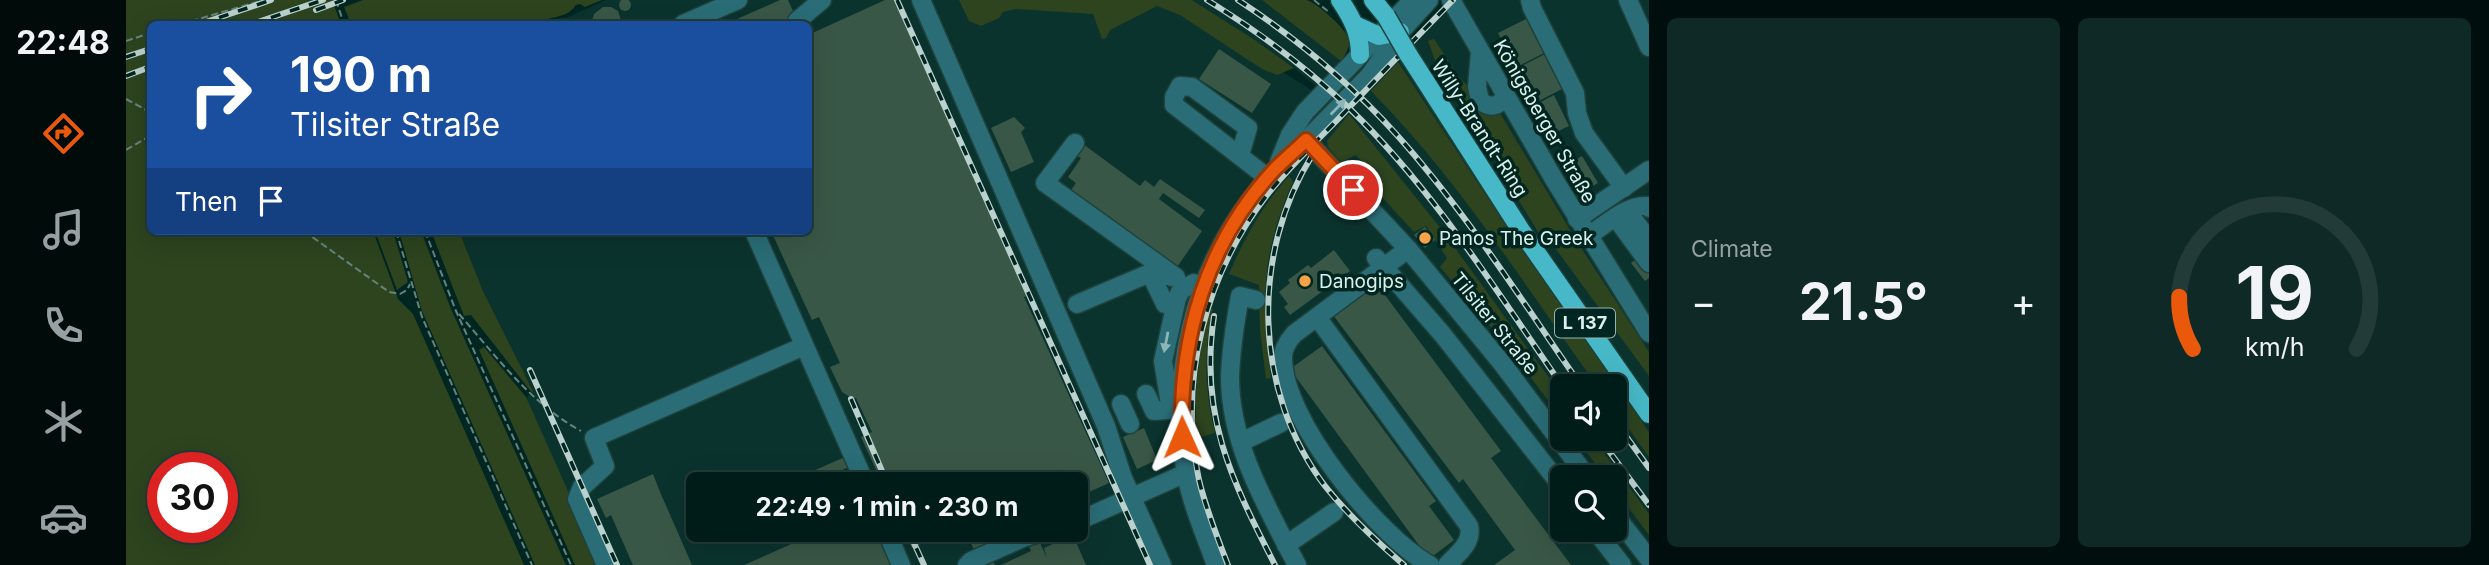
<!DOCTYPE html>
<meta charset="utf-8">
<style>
body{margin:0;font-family:Inter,sans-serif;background:#0e2926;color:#f1f3f6;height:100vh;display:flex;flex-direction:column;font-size:26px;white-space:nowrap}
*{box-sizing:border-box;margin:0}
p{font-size:23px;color:#95a1a2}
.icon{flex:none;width:38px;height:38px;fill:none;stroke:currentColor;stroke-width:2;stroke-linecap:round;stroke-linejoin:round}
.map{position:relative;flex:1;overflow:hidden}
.sheet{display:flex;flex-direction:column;gap:18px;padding:18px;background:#000f0e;width:840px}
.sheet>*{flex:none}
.top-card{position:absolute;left:21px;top:21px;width:665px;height:214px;border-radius:10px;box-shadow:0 7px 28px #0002,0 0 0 2px #223a38;background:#1a4fa0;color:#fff;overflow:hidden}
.controls{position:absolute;left:1424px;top:374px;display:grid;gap:14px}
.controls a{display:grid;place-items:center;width:77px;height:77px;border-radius:10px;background:#001c19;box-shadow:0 7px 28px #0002,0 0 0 2px #223a38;font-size:35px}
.speed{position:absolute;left:21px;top:452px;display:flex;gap:14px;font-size:35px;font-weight:700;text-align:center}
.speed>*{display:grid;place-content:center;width:91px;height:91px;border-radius:50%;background:#001c19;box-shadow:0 7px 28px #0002,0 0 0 2px #223a38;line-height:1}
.speed .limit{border:10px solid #d22;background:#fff;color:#111}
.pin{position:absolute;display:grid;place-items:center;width:60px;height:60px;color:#fff;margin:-30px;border:4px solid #fff;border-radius:50%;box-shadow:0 2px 7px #0007}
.me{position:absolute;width:77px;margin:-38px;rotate:359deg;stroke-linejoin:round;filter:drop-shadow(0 0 5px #0008)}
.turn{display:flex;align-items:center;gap:24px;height:147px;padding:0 28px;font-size:32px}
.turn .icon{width:91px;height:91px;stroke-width:2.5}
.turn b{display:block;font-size:49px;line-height:60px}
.then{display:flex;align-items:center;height:66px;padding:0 28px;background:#0003;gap:14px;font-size:26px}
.big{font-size:52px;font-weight:700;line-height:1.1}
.sheet .card{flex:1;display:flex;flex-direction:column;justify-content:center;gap:10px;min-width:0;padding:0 24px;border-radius:10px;background:#0e2926}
.sheet .dial{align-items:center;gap:0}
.dial svg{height:182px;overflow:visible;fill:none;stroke:#223a38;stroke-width:7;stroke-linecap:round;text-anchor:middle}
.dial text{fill:#f1f3f6;stroke:none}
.heat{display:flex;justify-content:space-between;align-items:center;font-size:38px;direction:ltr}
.sheet .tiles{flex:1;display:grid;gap:18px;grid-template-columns:repeat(2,1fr)}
.trip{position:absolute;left:560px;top:472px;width:402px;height:70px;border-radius:10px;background:#001c19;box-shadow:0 7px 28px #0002,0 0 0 2px #223a38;font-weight:700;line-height:70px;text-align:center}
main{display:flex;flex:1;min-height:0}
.tab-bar{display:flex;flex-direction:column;width:126px;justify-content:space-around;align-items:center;background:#000b0a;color:#95a1a2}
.tab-bar .icon{width:49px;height:49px}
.tab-bar .active{color:#ea580c}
.tab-bar b{font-size:32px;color:#f1f3f6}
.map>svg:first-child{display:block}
</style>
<main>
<nav class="tab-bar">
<b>22:48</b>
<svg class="icon active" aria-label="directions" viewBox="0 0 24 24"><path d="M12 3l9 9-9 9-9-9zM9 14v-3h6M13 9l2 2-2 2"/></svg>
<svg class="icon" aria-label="music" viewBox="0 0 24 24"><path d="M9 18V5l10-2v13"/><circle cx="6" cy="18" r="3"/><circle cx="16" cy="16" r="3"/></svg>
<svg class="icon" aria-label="phone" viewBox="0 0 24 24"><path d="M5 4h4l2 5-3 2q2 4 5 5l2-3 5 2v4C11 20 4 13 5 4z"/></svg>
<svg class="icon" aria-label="climate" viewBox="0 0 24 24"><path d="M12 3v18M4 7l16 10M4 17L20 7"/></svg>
<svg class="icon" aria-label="car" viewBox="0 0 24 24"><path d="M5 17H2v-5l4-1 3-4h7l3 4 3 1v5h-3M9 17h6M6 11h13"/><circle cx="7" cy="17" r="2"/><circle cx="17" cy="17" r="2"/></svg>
</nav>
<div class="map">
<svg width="1523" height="565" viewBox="0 0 1523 565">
<rect width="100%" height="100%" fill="#002621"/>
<!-- built -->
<path fill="#0b332e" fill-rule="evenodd" d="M480 0H1028L1082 26 1181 87 1209 115V102L1168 68 1129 40 1066 0H1136L1215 60 1239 85 1322 0H1523V565H474L400 398 407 391 357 291 333 231H682V24H391L442 17ZM1437 387H1489V439H1437ZM1437 478H1489V530H1437ZM572 485H950V530H572Z"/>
<!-- green -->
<g fill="#2d441f" fill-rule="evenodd">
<path d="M0 0H206L215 24H24V231H247L272 299 287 314 398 565H0ZM37 467H96V527H37Z"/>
<path d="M237 0H476L459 7 454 4 450 5C440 20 421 16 406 24H225L218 7Z"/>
<path d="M833 0H1066L1129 40 1168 68 1151 75 1136 69 1054 15 1031 6 984 30 980 38 976 39 967 14 890 9 877 12 873 18 855 26 843 21Z"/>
<path d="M1136 0C1150 0 1166 0 1180 0 1189 1 1222 30 1223 40 1224 48 1219 55 1215 61Z"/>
<path d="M1308 39 1334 78 1346 90 1358 112 1374 113 1450 240 1523 352V376L1424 241 1417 240 1311 66 1302 41Z"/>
<path d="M1272 62 1388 238 1523 432V457L1489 410V387H1472C1398 285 1334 181 1245 91Z"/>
<path d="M1223 114 1316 230 1437 397V420L1380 345 1314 267 1321 258 1300 226 1288 232 1242 182 1247 174 1230 155 1215 162 1202 147 1201 141Z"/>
<path d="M1163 176 1167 182C1135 254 1135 300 1145 378L1140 379 1134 330 1133 285 1103 274C1119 237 1136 206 1163 176Z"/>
<path d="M249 231H267L282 282 271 290Z"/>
<path d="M273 231H295L325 309 440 565H409L296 311Z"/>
<path d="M305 231H333L357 291 407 391 406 393 345 315 338 316Z"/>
<path d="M1083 309H1087C1077 352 1079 391 1089 433L1071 438C1067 393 1073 352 1083 309Z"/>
<path d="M358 347 400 397 475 565H449L353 350Z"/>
<path d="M1451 439H1468L1523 514V535L1489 490V478H1480Z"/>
</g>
<!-- building -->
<g fill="#395746">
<circle cx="499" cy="5" r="6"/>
<path d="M654 0H662L673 24H600Z"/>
<path d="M759 0H770L905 294 898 297 983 483 950 498V485H757L735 437 746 432 730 398 727 399 716 392 704 367 714 363 693 317 686 320 645 231H682V35Z"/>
<path d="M477 7H485L492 11 496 24H465L468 14Z"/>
<path d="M1402 18 1420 52 1389 68 1372 33Z"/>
<path d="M1093 49 1145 84 1126 113 1073 79Z"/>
<path d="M1421 53 1438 88 1407 104 1390 69Z"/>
<path d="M1428 95 1443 126 1424 135 1409 105Z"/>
<path d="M888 117 899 128 895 132 908 162 885 172 865 128Z"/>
<path d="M957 144 1014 186 1019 180 1028 187 1034 179 1079 210 1073 218 1037 193 1033 199 1076 231 1049 270 943 193 950 183 942 177 955 158 949 154Z"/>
<path d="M1456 156 1472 183 1458 191 1443 163Z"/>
<path d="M1299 227 1309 240 1299 248 1288 235Z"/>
<path d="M1523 235V278L1519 281 1505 263 1518 253Z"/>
<path d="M1208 250 1224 271 1164 315 1158 307 1162 304 1153 292 1164 283 1162 280 1182 265 1185 268Z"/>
<path d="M1250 283 1375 451 1365 458 1445 565H1368L1389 550 1337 479 1333 483 1207 315Z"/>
<path d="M1196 346 1310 501 1303 506 1328 540 1303 559 1164 369Z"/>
<path d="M1018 428 1031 460 1011 469 997 437Z"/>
<path d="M719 457 723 467 682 485H663L662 482Z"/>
<path d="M527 474 534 492 566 565H507L485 515 480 518 471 499Z"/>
<path d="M697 530H752L767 565H618Z"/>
<path d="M778 530H824L786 548Z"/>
<path d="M839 530H877L880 536 859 545 869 565H855Z"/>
<path d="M896 530H908L921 558 918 548 947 535 960 565H875L905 551Z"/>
</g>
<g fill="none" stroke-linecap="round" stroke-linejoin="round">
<defs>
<g id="minor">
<path d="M795 0 980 426 997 478 1036 565"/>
<path d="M1325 0 1429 181 1523 333"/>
<path d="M1404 0 1406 8 1449 93 1451 113 1458 133 1498 188"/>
<path d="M1502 0 1523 47"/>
<path d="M671 21 696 0"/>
<path d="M557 24 612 0"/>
<path d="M1354 52 1351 87 1354 100C1363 109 1373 107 1379 96"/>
<path d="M1180 140 1282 249 1375 362 1462 478"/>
<path d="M949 143 919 183 1050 277"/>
<path d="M1114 155 1122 128 1066 87 1054 86 1048 97V105L1142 178"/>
<path d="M1153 162 1164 135 1179 112 1287 0"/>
<path d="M1501 211 1523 240"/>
<path d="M1490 218 1523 263"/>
<path d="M1451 219 1523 170"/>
<path d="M628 231 740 485"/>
<path d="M1462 236C1478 226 1501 204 1521 206L1523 208"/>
<path d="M1282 249 1258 267 1317 335 1437 488"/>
<path d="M1250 258 1258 267 1168 334C1162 341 1157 348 1157 357 1156 419 1252 536 1304 565"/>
<path d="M1024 273 1039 304 1048 306"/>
<path d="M1130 300 1114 296C1109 323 1105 349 1104 377 1104 445 1141 507 1171 565"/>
<path d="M951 304 1024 273 1046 277"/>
<path d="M1191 317 1343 526C1347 543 1332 553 1321 565"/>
<path d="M1020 394 1028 411 1055 409"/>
<path d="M995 404 1004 424"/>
<path d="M1055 406 1044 404 1037 361 1051 298 1055 290 1068 283"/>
<path d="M1115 442 1155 423"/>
<path d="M1489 515 1523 559"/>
<path d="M950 522 1060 473"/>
<path d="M760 530 775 565"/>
<path d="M1469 530 1496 565"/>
<path d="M1160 545 1208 512"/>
<path d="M480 565 451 499 456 487 479 466 468 438 678 346"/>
<path d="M841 565 845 561 897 538 923 530"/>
<path d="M1090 565C1079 535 1066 505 1060 474 1043 379 1067 273 1127 197 1138 183 1148 169 1163 158L1244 75 1274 32 1303 0"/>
</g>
<g id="major">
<path d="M1214 0C1226 18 1234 33 1234 55"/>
<path d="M1247 0 1260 16"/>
<path d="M1229 25 1253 36 1274 32"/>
<path d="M1282 54 1396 232 1523 414"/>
</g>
</defs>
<!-- minor casing -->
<use href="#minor" stroke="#1f423d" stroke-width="21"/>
<!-- major casing -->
<use href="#major" stroke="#1f423d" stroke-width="21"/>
<!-- path -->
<g stroke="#65837f" stroke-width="2" stroke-dasharray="7 3.5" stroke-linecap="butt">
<path d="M210 0 218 24"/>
<path d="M1188 0 1204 13"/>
<path d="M55 24 138 0"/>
<path d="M0 41 24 33"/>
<path d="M0 99 24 112"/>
<path d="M0 150 24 136"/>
<path d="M178 231 263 292 274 294 281 290 284 284"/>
<path d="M270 231 296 317 406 565"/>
<path d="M299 231 330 311 445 565"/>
<path d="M333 314C371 357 404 403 455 431"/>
</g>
<!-- minor -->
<use href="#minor" stroke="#2a6d76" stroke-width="18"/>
<!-- major -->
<use href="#major" stroke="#47b8c7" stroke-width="18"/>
<defs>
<g id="rail">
<path d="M771 0 1024 565"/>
<path d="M1081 0C1133 32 1180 67 1224 109 1308 190 1371 292 1437 387"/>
<path d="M1112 0C1170 38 1223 82 1270 134 1340 212 1396 301 1456 387"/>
<path d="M190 10 217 0"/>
<path d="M74 24 145 0"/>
<path d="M126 24 197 0"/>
<path d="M0 57 24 49"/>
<path d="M0 76 24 67"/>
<path d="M1187 154C1124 254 1127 391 1199 486 1222 515 1250 541 1278 565"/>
<path d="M1088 316C1073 415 1105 479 1149 565"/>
<path d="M404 370 491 565"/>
<path d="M725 399 762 485"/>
<path d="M1489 421 1523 468"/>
<path d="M1474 439 1523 505"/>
<path d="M782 530 798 565"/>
<path d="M1102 565C1091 537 1080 509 1073 480 1052 380 1079 275 1141 195 1164 166 1191 141 1217 114 1253 76 1290 38 1327 0"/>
</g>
</defs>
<!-- rail casing -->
<use href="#rail" stroke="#bbd1cd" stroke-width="6"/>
<!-- rail -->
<use href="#rail" stroke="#002621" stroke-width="3.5" stroke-dasharray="10" stroke-linecap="butt"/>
<defs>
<path id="major-bridge" d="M1260 16 1282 54"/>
</defs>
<!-- major-bridge casing -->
<use href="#major-bridge" stroke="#1f423d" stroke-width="21" stroke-linecap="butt"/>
<!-- major-bridge -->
<use href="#major-bridge" stroke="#47b8c7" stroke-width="18"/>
</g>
<!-- one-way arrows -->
<defs><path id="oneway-solid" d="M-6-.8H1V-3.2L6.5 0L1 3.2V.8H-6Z" transform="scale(1.75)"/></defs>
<g fill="#8cb5b7">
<use href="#oneway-solid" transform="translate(1212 107) rotate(-46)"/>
<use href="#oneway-solid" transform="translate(1040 342) rotate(101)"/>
</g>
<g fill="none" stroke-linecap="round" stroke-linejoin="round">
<defs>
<path id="route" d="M1056 437C1053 338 1080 243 1149 169 1159 159 1170 150 1180 140L1227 190"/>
</defs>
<!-- route casing -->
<use href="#route" stroke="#983908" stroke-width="18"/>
<!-- route -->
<use href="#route" stroke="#ea580c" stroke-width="12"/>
</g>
<!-- markers -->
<g fill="#f7a149" stroke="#002621" stroke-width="2.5">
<circle cx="1299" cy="238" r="7"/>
<circle cx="1179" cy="281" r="7"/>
</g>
<g text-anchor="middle" stroke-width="7" stroke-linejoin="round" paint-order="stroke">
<!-- shield labels -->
<rect fill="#002621" stroke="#9ab3af" stroke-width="2" x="1429" y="308.5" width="60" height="29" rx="5"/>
<g font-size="18" font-weight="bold" fill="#dcf0ec">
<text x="1459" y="329">L 137</text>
</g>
<!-- street labels -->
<g font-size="19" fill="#dcf0ec" stroke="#002621">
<text transform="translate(1419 121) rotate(60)" y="7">Königsberger Straße</text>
<text transform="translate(1354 128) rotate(57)" y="7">Willy-Brandt-Ring</text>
<text transform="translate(1369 323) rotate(51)" y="7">Tilsiter Straße</text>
</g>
<!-- poi labels -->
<g font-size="19" fill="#dcf0ec" stroke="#002621" text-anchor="start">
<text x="1313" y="245">Panos The Greek</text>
<text x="1193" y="288">Danogips</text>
</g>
</g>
</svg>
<div class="controls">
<a><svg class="icon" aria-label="sound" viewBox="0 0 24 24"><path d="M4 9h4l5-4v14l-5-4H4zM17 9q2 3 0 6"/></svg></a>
<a><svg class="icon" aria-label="search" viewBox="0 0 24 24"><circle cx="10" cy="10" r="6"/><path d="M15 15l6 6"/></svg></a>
</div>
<div class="speed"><div class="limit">30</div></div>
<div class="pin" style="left:1227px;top:190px;background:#d93025"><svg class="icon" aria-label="arrive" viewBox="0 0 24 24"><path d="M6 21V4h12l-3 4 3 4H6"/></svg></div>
<svg class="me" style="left:1056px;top:437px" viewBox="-20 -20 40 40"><path d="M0-17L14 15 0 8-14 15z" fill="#ea580c" stroke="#fff" stroke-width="4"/></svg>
<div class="trip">22:49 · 1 min · 230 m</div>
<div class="top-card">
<div class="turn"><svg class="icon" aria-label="right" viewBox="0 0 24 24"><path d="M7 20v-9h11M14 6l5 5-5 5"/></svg><div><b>190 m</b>Tilsiter Straße</div></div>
<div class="then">Then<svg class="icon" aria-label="arrive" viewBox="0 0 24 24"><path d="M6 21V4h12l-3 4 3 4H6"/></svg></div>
</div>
</div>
<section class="sheet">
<div class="tiles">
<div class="card"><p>Climate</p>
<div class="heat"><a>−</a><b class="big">21.5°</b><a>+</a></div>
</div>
<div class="card dial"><svg viewBox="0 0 100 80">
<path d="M14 69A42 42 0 1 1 86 69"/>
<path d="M14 69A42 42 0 0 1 8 46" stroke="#ea580c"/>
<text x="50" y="56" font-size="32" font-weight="700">19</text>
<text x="50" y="72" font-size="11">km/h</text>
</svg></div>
</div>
</section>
</main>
